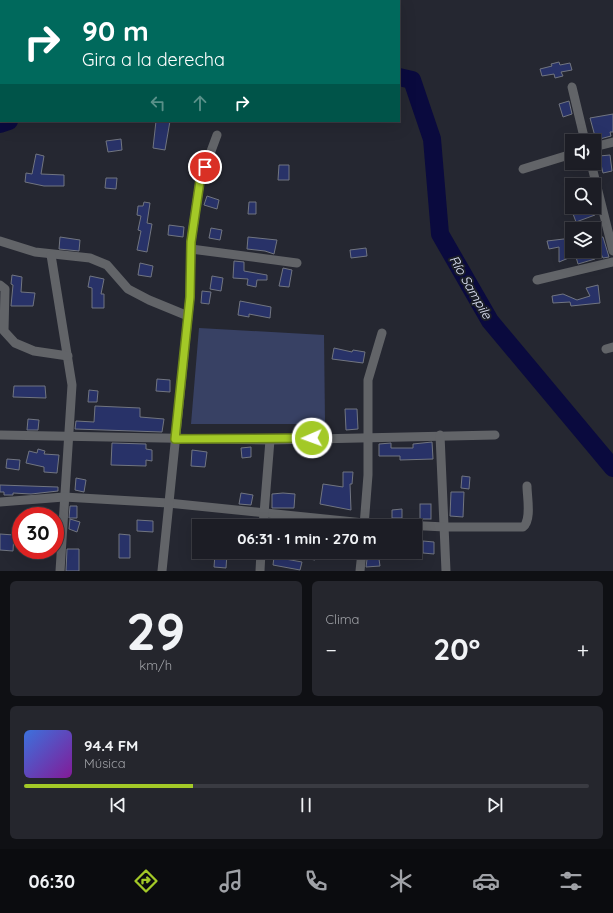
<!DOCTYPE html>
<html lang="es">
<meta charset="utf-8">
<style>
body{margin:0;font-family:Quicksand,sans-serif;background:#25262d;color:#f1f3f6;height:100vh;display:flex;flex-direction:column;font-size:15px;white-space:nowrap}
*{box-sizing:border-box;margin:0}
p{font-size:13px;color:#a0a2a7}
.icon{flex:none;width:22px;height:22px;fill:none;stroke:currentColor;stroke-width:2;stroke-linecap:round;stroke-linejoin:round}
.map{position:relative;height:571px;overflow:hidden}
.drawer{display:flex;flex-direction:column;gap:10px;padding:10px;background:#0f1014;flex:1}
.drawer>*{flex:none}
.guide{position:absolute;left:0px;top:0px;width:400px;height:122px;box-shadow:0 4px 16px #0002,0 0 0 1px #3a3b42;background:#00695c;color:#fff;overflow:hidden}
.buttons{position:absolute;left:565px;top:134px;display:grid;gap:8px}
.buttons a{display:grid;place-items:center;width:36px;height:36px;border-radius:0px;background:#1c1d25;box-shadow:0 4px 16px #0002,0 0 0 1px #3a3b42;font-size:20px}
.speed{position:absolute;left:12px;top:507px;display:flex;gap:8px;font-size:20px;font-weight:700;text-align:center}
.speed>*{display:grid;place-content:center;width:52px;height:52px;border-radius:50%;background:#1c1d25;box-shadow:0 4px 16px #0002,0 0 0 1px #3a3b42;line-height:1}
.speed .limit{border:6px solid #d22;background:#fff;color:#111}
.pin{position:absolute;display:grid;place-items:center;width:34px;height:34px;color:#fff;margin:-17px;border:2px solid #fff;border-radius:50%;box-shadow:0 1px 4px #0007}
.me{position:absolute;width:44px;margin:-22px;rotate:268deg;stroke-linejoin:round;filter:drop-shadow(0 0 3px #0008)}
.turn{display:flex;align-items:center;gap:14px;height:84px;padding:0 16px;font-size:18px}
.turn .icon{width:52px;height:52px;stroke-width:2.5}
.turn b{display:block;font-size:28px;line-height:34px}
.lanes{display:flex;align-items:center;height:38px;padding:0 16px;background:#0003;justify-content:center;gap:20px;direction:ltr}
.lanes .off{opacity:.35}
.big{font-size:30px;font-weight:700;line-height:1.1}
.drawer .tile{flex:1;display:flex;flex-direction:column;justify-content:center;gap:6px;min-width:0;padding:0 14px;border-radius:6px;background:#25262d}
.drawer .dial{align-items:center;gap:0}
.dial b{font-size:52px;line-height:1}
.song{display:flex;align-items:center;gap:12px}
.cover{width:48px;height:48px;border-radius:6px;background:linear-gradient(135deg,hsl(220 70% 55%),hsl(290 70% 35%))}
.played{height:4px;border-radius:2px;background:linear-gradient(90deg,#a3c927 30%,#3a3b42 30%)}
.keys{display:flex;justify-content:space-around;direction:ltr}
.heat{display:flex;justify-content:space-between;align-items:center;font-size:22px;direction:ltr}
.drawer .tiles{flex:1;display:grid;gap:10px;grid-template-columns:1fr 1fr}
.tile:last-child{grid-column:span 2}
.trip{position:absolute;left:192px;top:519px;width:230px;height:40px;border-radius:0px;background:#1c1d25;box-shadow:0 4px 16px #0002,0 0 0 1px #3a3b42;font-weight:700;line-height:40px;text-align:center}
.dock{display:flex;height:64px;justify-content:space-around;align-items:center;background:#0b0c0f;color:#a0a2a7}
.dock .icon{width:28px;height:28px}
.dock .current{color:#a3c927}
.dock b{font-size:18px;color:#f1f3f6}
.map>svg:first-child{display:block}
</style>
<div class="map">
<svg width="613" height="571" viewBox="0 0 613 571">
<rect width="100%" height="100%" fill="#252731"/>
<!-- green -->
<path fill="#384164" d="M199 328 324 335 325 424H191Z"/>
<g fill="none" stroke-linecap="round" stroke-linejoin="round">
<!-- river -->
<g stroke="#0a0a3e" stroke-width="18">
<path d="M399 77 412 80 432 139 440 234 490 321 613 468"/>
<path d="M0 124 9 121"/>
</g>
</g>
<!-- building -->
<g fill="#283268" stroke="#717580">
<path d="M559 62 560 65 570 63 572 70 561 72 563 76 555 78 554 74 542 76 540 69 552 66 551 64Z"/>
<path d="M569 101 572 114 563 117 559 104Z"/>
<path d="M613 114V132H610L611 136 596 140 590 118Z"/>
<path d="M156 121H170L165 150 153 148Z"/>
<path d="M121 139 122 150 108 152 106 141Z"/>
<path d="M36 154 44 156 41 174 64 175V186H44L25 182 26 173 32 174Z"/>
<path d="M610 155 612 171 603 173 599 156Z"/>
<path d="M279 165H289V180H278Z"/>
<path d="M106 178H117L116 189 105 188Z"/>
<path d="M207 196 219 200 217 209 204 205Z"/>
<path d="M144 202 150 203 147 223 152 224 147 252 137 250 141 231 138 230 141 216 137 215 138 206H143Z"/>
<path d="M249 202H256V214H248Z"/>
<path d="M589 207H593L595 215 576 222 572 211Z"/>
<path d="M169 225 184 227 183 237 168 235Z"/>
<path d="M211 228 222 230 220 240 209 238Z"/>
<path d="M60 237 80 240 79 251 59 249Z"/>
<path d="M248 237 277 240 274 254 265 251 247 249Z"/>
<path d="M598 237H603L609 257 603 258 599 250Z"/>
<path d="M572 238V244H569L571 257 559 262V247L549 249 547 241Z"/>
<path d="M366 248 367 256 351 258 350 250Z"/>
<path d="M594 251 595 259 578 264 576 257Z"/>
<path d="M234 261 244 262V271L267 275V280H257L256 287 247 285 248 279 233 278Z"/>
<path d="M140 263 153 266 151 277 138 275Z"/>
<path d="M283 268 292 270 289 287 279 286Z"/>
<path d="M12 275 22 277 21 292 35 293 33 306H11L13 285 11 284Z"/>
<path d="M90 276 104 279 101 294H104V308H92V288L88 287Z"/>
<path d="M212 276 223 278 221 291 210 289Z"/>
<path d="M598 285 600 303 571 306 570 302 553 303 552 296 563 294 577 300 590 296 586 288Z"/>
<path d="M202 291 211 292 209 304 201 303Z"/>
<path d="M240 301 271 307 270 318 249 314V317L238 315Z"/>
<path d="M334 348 352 352 353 350 365 352 363 363 332 359Z"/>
<path d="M157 379 170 380V392L156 391Z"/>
<path d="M14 386H45L46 398 13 397Z"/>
<path d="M89 390 98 391 97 402H88Z"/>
<path d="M95 406 140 408V417L164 419 162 432 75 429 76 421 94 422Z"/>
<path d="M345 409H357L358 429 346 430Z"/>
<path d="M28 419 39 420 38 430H27Z"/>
<path d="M432 442 433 459 400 460V456H379V444L391 443V448H413V444Z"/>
<path d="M112 443 146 444V449L152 450V461L146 460V466L111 465Z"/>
<path d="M251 447V457L242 458 241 448Z"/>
<path d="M38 449 45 451 44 454 59 455 57 473 44 472V467L26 463 29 451 37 453Z"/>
<path d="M192 450 207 452 205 467 191 466Z"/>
<path d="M7 459 20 460 19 470 6 468Z"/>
<path d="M343 472H353L352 484H350L351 510 320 504 323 484 343 487Z"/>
<path d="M462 476 470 477 469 489 461 488Z"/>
<path d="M76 478 86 480 84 492 75 490Z"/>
<path d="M0 485 58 487V491L31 494 13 493V495H4V492H0Z"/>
<path d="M451 492H464L463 517 450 516Z"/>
<path d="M241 493 253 495 251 505 239 504Z"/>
<path d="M283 493 295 494 294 508H272V494Z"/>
<rect x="420" y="504" width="11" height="15"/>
<path d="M70 506H77V518H69Z"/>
<path d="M402 509V518H392V510Z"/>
<path d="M70 519 80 522 77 532 69 529Z"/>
<path d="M137 520 153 521V532L137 531Z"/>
<path d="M0 534 14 535 13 551 0 550Z"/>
<path d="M119 534 130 535V558H119Z"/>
<path d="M423 541 434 542V554L423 553Z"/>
<path d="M67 549H79V571H66Z"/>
<path d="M293 552H317L315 560 293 556Z"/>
<path d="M368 552H378L380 566 366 567Z"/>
<path d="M215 554H227L226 568 214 567Z"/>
<path d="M274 557 302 562 300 570 273 565Z"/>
</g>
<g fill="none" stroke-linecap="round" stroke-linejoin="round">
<!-- minor -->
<g stroke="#626468" stroke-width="9">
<path d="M572 87 585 141"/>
<path d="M594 147 613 142"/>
<path d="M591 163 613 251"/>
<path d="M523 169 572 154"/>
<path d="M0 241 35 252 90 258 107 265 128 289 149 300 188 316"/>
<path d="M191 249 297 263"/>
<path d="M51 255 72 385 60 571"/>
<path d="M537 280 613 262"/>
<path d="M0 285 5 289 4 331 15 343 34 351 68 356"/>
<path d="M606 349 613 347"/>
<path d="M0 435 270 440 495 435"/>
<path d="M440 435 446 571"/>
<path d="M0 502 64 497 168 503 364 523 445 527H523C532 520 527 497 527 486"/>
<path d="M263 526 270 440"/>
<path d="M364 526 368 475V380L382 333"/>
<path d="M162 571 190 297 191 242 200 181 217 135"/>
<path d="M260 571 261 552"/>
<path d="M360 571 362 552"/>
</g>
</g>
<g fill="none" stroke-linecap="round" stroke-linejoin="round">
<defs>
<path id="route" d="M205 167 200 181 191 242 190 297 175 439 312 438"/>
</defs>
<!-- route casing -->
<use href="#route" stroke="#6a8319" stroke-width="10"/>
<!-- route -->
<use href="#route" stroke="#a3c927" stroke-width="7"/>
</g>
<g text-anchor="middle" stroke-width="4" stroke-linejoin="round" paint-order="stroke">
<!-- water labels -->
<g font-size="13" font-style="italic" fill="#dee3f5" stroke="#1b1e27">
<text transform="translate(471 287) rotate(60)" y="5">Río Sampile</text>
</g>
</g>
</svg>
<div class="buttons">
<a><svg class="icon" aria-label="sound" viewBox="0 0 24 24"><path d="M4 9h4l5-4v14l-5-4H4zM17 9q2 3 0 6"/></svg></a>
<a><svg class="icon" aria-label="search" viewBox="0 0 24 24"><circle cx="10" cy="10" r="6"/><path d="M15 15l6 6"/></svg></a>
<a><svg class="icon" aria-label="layers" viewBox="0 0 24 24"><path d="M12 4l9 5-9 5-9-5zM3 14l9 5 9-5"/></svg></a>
</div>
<div class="speed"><div class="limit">30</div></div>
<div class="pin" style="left:205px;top:167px;background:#d93025"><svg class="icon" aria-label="arrive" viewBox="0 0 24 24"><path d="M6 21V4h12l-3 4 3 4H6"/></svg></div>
<svg class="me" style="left:312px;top:438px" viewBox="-20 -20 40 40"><circle r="17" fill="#a3c927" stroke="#fff" stroke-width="3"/><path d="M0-11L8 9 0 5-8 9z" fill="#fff"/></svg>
<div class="trip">06:31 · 1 min · 270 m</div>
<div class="guide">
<div class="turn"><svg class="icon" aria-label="right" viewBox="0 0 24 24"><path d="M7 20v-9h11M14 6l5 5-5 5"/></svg><div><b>90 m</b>Gira a la derecha</div></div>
<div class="lanes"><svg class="icon off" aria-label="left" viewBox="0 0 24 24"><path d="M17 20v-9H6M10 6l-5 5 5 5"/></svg><svg class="icon off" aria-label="ahead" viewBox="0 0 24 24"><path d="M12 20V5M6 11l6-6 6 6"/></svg><svg class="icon" aria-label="right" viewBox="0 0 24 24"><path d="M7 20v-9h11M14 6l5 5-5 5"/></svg></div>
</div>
</div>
<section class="drawer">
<div class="tiles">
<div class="tile dial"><b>29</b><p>km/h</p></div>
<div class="tile"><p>Clima</p>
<div class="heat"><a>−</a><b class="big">20°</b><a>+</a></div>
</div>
<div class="tile">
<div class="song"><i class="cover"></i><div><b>94.4 FM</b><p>Música</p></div></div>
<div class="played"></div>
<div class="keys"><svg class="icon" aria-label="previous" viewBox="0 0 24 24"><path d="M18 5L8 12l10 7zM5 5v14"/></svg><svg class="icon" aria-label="pause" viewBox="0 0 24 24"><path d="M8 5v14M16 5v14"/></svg><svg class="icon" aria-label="next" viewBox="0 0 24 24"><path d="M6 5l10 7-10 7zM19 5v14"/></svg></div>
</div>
</div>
</section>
<nav class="dock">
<b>06:30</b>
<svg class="icon current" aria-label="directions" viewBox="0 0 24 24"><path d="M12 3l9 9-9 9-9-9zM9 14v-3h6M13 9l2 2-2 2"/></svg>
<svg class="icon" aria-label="music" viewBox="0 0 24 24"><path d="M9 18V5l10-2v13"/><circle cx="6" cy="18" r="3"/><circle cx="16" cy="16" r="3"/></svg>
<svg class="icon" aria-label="phone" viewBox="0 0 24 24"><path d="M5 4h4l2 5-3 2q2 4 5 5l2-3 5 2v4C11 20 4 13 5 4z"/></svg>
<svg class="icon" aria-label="climate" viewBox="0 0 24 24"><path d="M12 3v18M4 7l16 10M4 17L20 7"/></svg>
<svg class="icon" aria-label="car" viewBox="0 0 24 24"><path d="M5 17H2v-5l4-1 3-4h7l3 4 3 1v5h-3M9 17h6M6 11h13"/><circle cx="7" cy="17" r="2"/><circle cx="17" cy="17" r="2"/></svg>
<svg class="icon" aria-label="filters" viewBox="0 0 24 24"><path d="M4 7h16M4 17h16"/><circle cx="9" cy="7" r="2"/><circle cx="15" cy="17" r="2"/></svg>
</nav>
